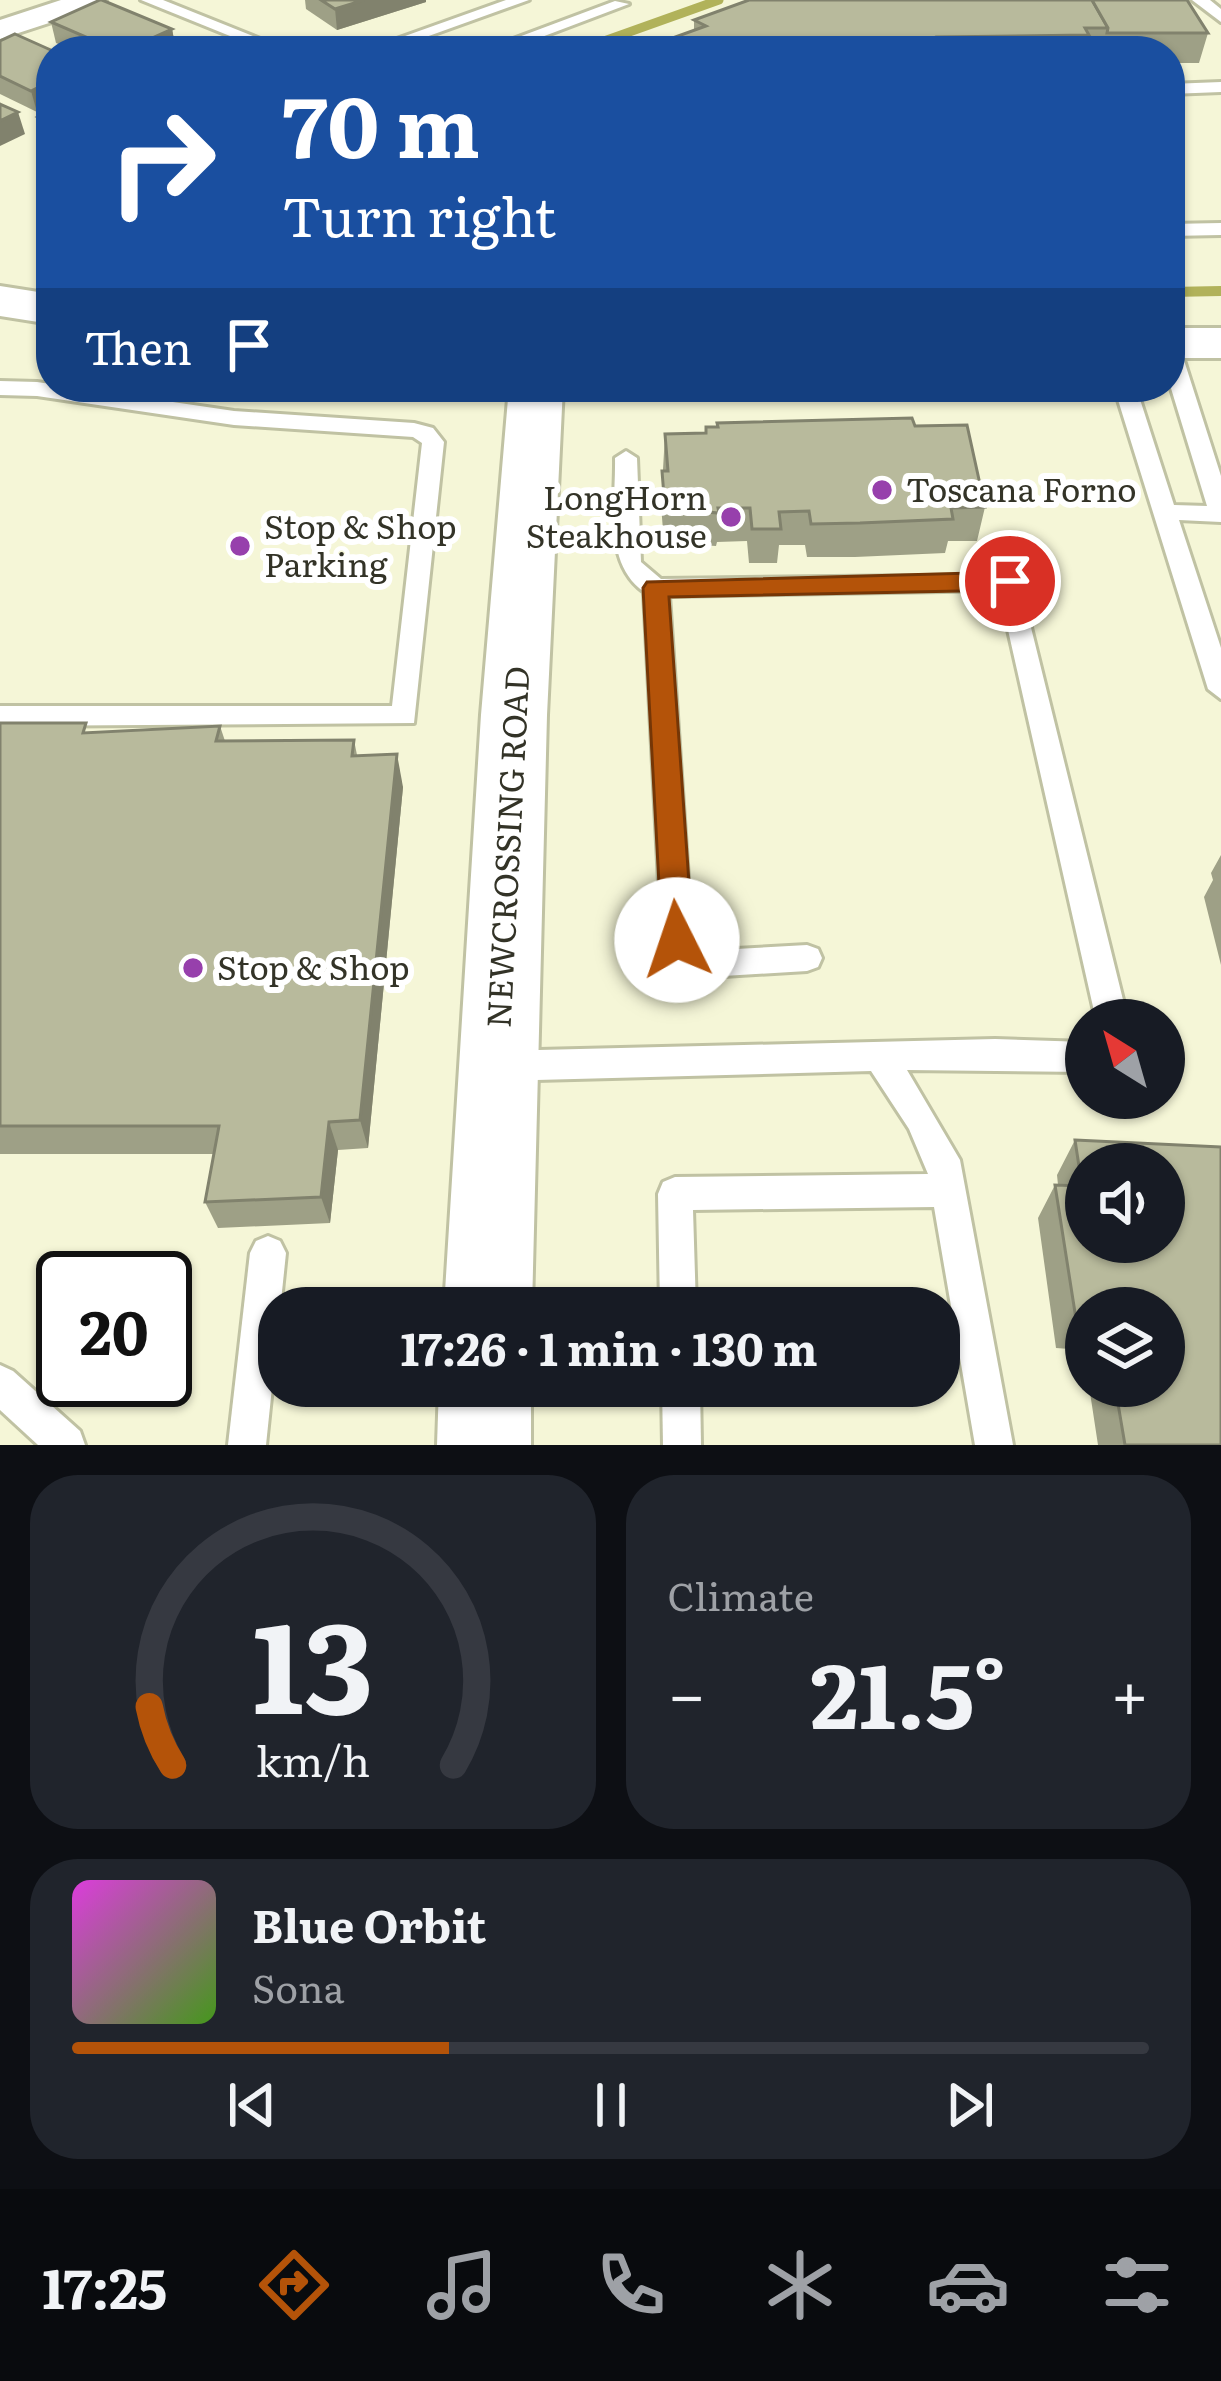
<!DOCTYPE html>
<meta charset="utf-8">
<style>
body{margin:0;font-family:Literata,serif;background:#20242c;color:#f1f3f6;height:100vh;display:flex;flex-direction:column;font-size:45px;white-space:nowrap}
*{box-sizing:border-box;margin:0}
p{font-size:39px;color:#9ea1a6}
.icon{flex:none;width:66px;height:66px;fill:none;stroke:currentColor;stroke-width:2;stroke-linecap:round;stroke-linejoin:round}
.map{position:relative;height:1445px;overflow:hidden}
.side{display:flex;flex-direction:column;gap:30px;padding:30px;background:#0d0f14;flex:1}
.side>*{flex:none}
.top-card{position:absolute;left:36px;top:36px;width:1149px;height:366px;border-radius:48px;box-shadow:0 3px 9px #0004;background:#1a4fa0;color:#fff;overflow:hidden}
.needle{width:78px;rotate:323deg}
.buttons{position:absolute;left:1065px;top:999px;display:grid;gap:24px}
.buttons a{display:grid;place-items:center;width:120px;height:120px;border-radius:50%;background:#171b24;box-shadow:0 3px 9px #0004;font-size:60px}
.speed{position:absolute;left:36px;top:1251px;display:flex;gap:24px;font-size:60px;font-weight:700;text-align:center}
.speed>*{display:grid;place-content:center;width:156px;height:156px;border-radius:50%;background:#171b24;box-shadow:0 3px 9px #0004;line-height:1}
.speed .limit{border:6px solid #111;border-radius:18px;background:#fff;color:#111}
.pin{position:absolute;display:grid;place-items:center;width:102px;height:102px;color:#fff;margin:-51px;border:6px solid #fff;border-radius:50%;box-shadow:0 3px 12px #0007}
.me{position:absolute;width:132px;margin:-66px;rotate:356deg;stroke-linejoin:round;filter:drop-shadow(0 0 9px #0008)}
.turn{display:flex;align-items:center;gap:42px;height:252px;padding:0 48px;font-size:54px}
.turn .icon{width:156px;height:156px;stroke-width:2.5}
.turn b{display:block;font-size:84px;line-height:102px}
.then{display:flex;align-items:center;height:114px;padding:0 48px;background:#0003;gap:24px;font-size:45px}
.big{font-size:90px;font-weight:700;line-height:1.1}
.side .widget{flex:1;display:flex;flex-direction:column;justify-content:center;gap:18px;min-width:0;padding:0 42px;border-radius:48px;background:#20242c}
.side .dial{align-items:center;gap:0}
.dial svg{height:312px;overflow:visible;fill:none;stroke:#363941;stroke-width:7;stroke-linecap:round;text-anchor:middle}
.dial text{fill:#f1f3f6;stroke:none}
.song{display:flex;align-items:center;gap:36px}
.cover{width:144px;height:144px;border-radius:18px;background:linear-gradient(135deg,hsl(300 70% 55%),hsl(100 70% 35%))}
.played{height:12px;border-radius:6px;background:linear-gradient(90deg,#b45309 35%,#363941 35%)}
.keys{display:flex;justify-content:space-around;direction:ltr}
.heat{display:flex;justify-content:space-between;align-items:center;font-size:66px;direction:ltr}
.side .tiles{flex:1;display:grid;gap:30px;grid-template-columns:1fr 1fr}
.widget:last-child{grid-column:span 2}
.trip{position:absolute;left:258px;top:1287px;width:702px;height:120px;border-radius:48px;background:#171b24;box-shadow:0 3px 9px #0004;font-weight:700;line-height:120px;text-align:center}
.tabs{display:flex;height:192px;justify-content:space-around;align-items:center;background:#090b0e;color:#9ea1a6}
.tabs .icon{width:84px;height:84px}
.tabs .on{color:#b45309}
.tabs b{font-size:54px;color:#f1f3f6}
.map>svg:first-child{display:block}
</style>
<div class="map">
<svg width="1221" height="1445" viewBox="0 0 1221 1445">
<rect width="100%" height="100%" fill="#f5f6d7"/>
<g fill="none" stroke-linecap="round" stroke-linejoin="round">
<!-- stream-far1 -->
<path stroke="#b1b25a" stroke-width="9" d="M576 51 719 0"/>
<!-- stream -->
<path stroke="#b1b25a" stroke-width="10" d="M1170 292 1221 291"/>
<defs>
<g id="lane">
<path d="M141 0H163L290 51H267Z"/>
<path d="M506 0H529L387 51H363Z"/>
<path d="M1192 0H1210L1221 9V22Z"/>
<path d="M615 1 629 4 505 51H481Z"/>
<path d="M1221 82V92L1170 94V84Z"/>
<path d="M1221 223V235L1170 236V224Z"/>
<path d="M1170 345 1181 351 1221 476V522L1179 520 1221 648V699L1208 689 1114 387H1136L1174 505 1207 506 1170 385Z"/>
<path d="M0 381 37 382 234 411 414 423 433 428 444 442 414 723 0 726V706H392L422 443 413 437 234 425 37 396 0 395Z"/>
<path d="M626 451 637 458 641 562 661 579 1018 575 1128 1020H1096L999 590 669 596 692 938 699 951 807 945 818 949 822 958 818 967 807 971 691 978 680 974 662 940 644 592C603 563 616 503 615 458Z"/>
<path d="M995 1039 1086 1042V1072L907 1070 960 1160 1013 1445H975L934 1207 693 1210 696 1308H660L658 1194 663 1182 675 1177 928 1174 909 1129 871 1071 502 1081 491 1076 486 1066 491 1056 502 1051Z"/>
<path d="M268 1236 280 1241 286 1253 266 1445H228L250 1253 256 1241Z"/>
<path d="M0 1365 13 1371 80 1431 85 1445H38L0 1410Z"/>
<path d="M662 1386H700L701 1445H663Z"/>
</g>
<path id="street" d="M61 0H106L101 6 0 39V20Z"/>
<g id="secondary">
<path d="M0 286 51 294V324L0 316Z"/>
<rect x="1170" y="328" width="51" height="30"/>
<path d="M509 387H563L547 715 532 1308H444L481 715Z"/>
<path d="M439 1386H531V1445H437Z"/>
</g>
</defs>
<!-- lane casing -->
<use href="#lane" stroke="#c0c2a3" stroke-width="6"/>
<!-- street casing -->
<use href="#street" stroke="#c0c2a3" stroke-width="6"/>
<!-- secondary casing -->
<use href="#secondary" stroke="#c0c2a3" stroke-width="6"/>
<!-- lane -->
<use href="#lane" fill="#fff" fill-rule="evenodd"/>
<!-- street -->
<use href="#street" fill="#fff" fill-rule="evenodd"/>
<!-- secondary -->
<use href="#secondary" fill="#fff" fill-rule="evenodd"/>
</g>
<!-- wall -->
<g fill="#9ea086" fill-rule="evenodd">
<path d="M305 0H426V2L337 30 306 9Z"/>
<path d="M749 0 1208 33 1199 63H1170V51H642V49L694 30V20Z"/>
<path d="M51 22 172 29 176 50 76 51 56 43Z"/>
<path d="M0 41 53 51 37 112 0 94Z"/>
<path d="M51 111V142L45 139 38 117Z"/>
<path d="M915 426 985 507 977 541H948L945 553 855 557H807L805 545H779L777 563H749L747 541 717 542 716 546 670 543 669 530H663L661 505 665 434Z"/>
<path d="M0 723 90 733 220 726 225 741 354 740 357 755 403 787 368 1148 338 1150 330 1223 218 1228 205 1202 214 1154H0Z"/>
<path d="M1221 855V965L1204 897 1213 880 1211 873Z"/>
<path d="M1075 1140 1221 1147V1445H1098L1089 1386H1164V1308H1086V1368L1083 1350 1056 1348 1038 1218 1055 1185H1058L1057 1175ZM1086 1164H1164V1242H1086Z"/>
</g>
<!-- shaded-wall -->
<g fill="#81826d">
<path d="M364 0H426V2L337 30 335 9Z"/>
<path d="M172 29 176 50 173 51H123Z"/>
<path d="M936 37 933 51H900Z"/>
<path d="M51 81V106L37 112 31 91Z"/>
<path d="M18 112 25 134 0 146V121Z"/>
<path d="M397 754 403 787 368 1148 360 1120Z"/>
<path d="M329 1122 338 1150 330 1223 321 1197Z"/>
</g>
<!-- building -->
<g fill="#b8ba9c" stroke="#81826d" stroke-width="3" fill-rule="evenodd">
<path d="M100 0H102L172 29 123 51H118L51 22Z"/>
<path d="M321 0H364L335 9Z"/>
<path d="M749 0H1092L1108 28H1085L1089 35 936 37 900 51H646L642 49 706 26 694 20Z"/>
<path d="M1092 0H1187L1208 33H1107L1108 28Z"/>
<path d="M15 34 53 51H51V81L31 91 0 76V41Z"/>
<path d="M0 104 18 112 0 121Z"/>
<path d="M51 111V123L38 117Z"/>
<path d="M912 418 915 426 967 425 985 507 951 508 953 519 860 523 811 524 809 511 779 512 781 529H752L750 508H718L719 513 671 509V496H664L662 471H668L665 434 706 433V427H718L717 423Z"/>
<path d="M0 723H86L83 733 220 726 216 741 354 740 352 756 397 754 360 1120 329 1122 321 1197 205 1202 219 1126H0Z"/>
<path d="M1075 1140 1221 1147V1445H1125L1115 1386H1164V1308H1086V1319H1076L1055 1185 1082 1186ZM1086 1164H1164V1242H1086Z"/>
</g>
<!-- route -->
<path fill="#b45309" stroke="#753606" stroke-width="3" d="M1010 572 1022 581 1010 590 669 597 693 940 688 949 677 953 667 949 662 940 643 588 647 582Z"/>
<!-- markers -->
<g fill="#9740ac" stroke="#fff" stroke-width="4.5">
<circle cx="882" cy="490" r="12"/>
<circle cx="731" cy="517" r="12"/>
<circle cx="240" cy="546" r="12"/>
<circle cx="193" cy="968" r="12"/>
</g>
<g text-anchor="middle" stroke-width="12" stroke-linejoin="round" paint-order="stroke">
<!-- poi labels -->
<g font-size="33" fill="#333327" stroke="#fff" text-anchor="start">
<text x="906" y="502">Toscana Forno</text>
<text x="707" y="510" text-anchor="end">LongHorn<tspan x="707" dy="38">Steakhouse</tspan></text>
<text x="264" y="539">Stop &amp; Shop<tspan x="264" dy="38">Parking</tspan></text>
<text x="217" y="980">Stop &amp; Shop</text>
</g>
<!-- street labels -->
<g font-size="33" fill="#333327" stroke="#fff">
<text transform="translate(508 847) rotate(-87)" y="12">NEWCROSSING ROAD</text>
</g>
</g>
</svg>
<div class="buttons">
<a><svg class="needle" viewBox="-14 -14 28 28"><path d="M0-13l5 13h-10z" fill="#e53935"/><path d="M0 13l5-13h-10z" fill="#9ea1a6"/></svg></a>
<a><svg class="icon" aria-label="sound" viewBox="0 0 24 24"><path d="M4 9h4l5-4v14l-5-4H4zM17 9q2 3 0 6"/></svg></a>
<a><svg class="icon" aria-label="layers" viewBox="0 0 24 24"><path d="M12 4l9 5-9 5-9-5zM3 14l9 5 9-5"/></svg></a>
</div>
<div class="speed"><div class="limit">20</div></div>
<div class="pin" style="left:1010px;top:581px;background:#d93025"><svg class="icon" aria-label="arrive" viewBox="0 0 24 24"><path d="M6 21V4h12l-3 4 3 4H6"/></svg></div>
<svg class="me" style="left:677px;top:940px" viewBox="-20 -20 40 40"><circle r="19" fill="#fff"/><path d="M0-13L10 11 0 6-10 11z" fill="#b45309"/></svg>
<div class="trip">17:26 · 1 min · 130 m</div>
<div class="top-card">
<div class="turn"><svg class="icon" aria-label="right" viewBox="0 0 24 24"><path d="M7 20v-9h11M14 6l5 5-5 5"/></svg><div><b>70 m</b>Turn right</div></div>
<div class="then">Then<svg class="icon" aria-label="arrive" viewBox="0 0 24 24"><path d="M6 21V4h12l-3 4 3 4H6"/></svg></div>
</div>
</div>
<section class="side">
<div class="tiles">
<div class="widget dial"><svg viewBox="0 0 100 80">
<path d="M14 69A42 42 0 1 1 86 69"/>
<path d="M14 69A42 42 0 0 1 8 54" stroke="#b45309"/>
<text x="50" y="56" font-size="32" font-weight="700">13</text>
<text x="50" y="72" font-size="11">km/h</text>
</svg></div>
<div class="widget"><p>Climate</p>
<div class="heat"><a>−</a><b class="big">21.5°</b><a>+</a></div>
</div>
<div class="widget">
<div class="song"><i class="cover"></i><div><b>Blue Orbit</b><p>Sona</p></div></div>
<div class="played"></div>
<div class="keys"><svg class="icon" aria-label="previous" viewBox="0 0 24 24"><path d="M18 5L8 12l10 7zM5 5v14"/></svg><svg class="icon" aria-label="pause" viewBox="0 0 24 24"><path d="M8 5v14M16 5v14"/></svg><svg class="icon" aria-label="next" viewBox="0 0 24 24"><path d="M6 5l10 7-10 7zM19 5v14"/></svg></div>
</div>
</div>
</section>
<nav class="tabs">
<b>17:25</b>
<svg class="icon on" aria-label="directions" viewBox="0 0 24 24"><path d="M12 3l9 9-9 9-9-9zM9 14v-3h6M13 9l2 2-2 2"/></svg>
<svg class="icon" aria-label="music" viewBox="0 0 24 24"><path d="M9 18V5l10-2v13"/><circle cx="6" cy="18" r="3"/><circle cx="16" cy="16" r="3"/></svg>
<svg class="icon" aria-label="phone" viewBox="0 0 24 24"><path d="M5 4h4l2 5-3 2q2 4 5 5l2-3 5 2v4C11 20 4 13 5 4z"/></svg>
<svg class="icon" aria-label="climate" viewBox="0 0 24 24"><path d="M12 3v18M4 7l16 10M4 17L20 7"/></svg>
<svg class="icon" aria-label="car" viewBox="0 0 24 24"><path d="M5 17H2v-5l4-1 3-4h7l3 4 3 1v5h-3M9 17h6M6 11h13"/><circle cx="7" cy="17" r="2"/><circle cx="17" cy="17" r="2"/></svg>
<svg class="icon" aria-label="filters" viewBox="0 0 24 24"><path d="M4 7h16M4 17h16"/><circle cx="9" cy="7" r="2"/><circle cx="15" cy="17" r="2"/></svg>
</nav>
